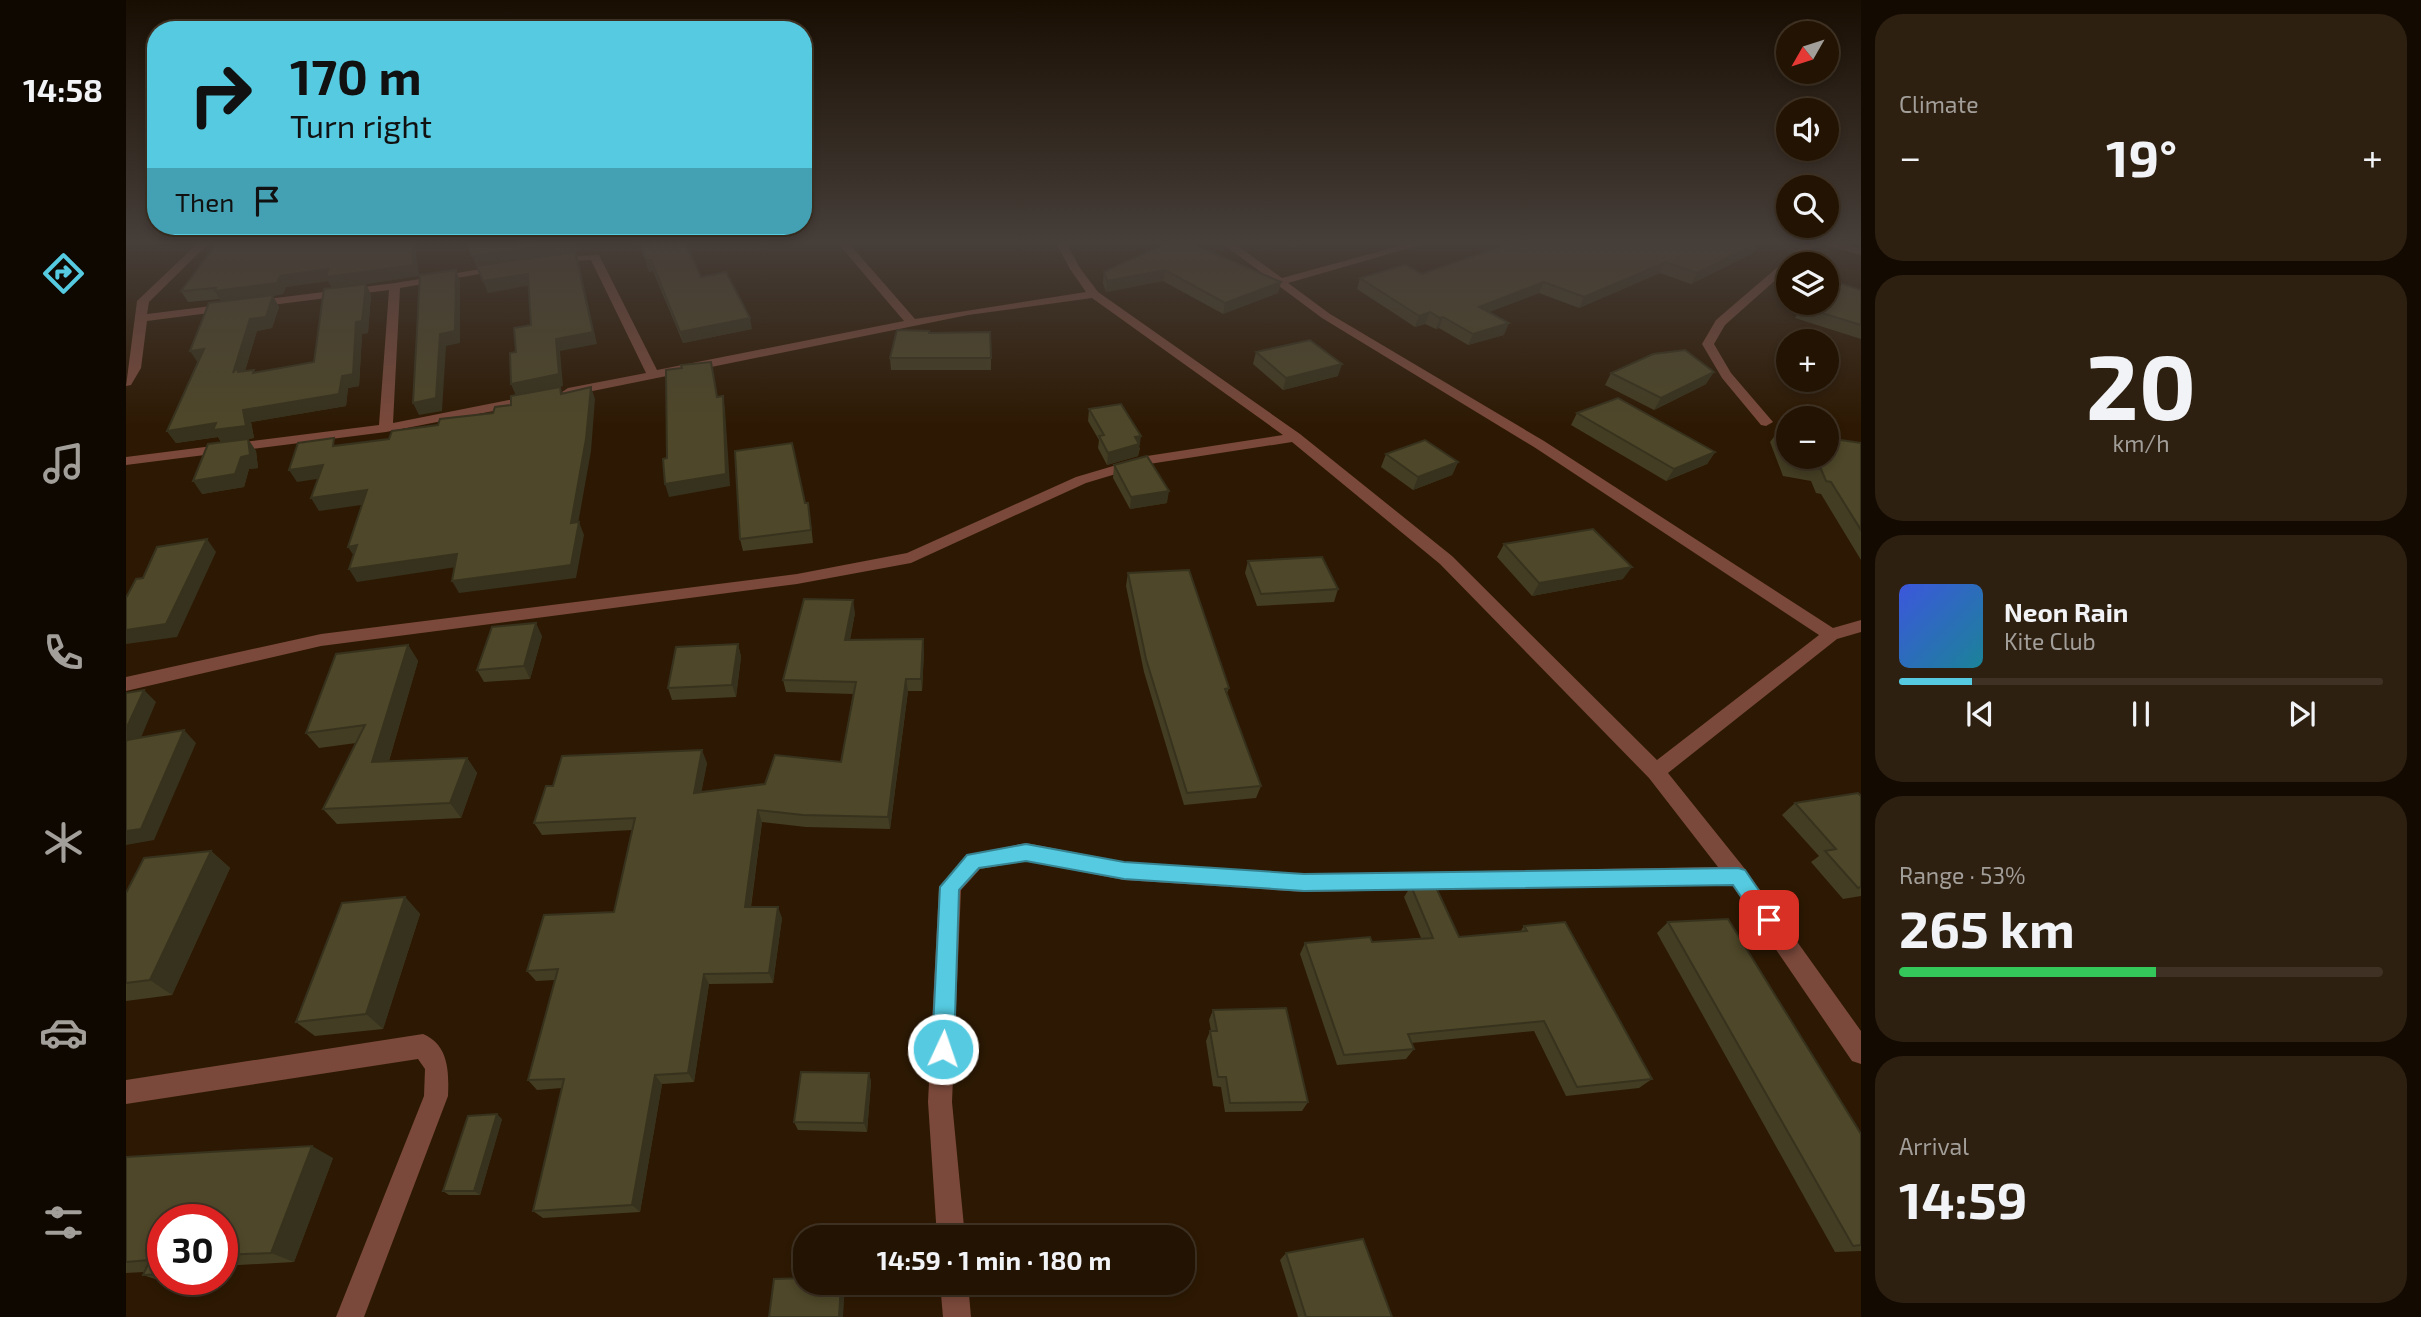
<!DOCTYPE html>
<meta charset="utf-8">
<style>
body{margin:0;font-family:"Exo 2",sans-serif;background:#2e2011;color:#f1f3f6;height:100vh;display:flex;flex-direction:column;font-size:26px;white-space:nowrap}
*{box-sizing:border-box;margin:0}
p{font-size:23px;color:#a29e99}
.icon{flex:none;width:38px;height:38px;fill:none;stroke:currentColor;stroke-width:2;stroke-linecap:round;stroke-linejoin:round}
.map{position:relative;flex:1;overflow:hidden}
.panel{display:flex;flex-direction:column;gap:14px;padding:14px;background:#130a01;width:560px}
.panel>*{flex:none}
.hud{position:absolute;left:21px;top:21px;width:665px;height:214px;border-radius:28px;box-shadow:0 4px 10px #0003,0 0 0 2px #3f3224;background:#55cae0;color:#111;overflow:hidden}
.needle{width:46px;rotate:231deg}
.buttons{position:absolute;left:1650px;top:21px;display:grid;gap:14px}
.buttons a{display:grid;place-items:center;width:63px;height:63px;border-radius:50%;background:#221302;box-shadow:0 4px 10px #0003,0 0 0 2px #3f3224;font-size:35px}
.speed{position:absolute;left:21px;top:1204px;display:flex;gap:14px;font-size:35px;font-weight:700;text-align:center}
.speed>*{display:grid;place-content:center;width:91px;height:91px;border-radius:50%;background:#221302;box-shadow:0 4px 10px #0003,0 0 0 2px #3f3224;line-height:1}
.speed .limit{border:10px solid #d22;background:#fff;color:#111}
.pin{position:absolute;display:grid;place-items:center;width:60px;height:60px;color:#fff;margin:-30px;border-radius:14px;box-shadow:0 4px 10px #0006}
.me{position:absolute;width:77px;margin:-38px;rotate:3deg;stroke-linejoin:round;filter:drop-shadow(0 0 5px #0008)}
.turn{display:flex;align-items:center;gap:24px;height:147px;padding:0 28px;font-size:32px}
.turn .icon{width:91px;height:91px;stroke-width:2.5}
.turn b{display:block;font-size:49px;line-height:60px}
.then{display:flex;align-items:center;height:66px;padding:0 28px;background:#0003;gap:14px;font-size:26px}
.big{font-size:52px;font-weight:700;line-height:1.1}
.panel .widget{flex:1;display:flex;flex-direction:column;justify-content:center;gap:10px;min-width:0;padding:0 24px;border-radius:28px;background:#2e2011}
.panel .dial{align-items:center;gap:0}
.dial b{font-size:91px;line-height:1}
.song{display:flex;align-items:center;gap:21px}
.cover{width:84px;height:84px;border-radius:10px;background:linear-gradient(135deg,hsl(230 70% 55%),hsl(190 70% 35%))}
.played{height:7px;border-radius:4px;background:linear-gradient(90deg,#55cae0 15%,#3f3224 15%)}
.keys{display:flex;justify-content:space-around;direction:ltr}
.heat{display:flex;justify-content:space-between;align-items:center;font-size:38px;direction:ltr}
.charge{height:10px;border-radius:5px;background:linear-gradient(90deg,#34c759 53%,#3f3224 0)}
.trip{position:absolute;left:667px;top:1225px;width:402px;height:70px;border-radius:28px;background:#221302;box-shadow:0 4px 10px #0003,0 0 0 2px #3f3224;font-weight:700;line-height:70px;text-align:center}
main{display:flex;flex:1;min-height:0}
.dock{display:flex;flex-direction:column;width:126px;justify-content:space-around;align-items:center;background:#0e0801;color:#a29e99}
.dock .icon{width:49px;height:49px}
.dock .current{color:#55cae0}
.dock b{font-size:32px;color:#f1f3f6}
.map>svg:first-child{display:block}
</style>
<main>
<nav class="dock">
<b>14:58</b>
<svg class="icon current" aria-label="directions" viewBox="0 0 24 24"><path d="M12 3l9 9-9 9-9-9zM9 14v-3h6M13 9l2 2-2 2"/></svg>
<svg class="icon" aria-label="music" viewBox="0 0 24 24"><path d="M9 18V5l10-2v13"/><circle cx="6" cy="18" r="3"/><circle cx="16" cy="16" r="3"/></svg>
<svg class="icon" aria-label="phone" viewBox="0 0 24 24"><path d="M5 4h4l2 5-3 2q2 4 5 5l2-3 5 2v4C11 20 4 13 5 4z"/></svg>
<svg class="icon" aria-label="climate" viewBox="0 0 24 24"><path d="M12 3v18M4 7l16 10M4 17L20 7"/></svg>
<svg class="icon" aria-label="car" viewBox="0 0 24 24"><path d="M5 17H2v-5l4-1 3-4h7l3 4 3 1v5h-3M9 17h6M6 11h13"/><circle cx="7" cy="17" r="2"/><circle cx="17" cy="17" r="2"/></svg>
<svg class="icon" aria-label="filters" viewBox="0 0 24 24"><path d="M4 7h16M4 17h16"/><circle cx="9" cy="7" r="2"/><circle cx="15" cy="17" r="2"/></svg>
</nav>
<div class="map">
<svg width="1735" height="1317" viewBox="0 0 1735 1317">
<rect width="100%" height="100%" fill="#2d1903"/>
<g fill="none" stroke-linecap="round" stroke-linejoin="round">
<!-- minor -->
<g fill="#7a493b" fill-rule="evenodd">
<path d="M74 241H85L23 302 21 314 269 283 380 265V269L376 270 274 288 267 423 408 395 415 399 408 403 260 432 0 465V457L253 425 263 290 21 321 15 368 5 385 0 386 11 301Z"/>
<path d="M710 241H721L789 319 960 292 944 269 929 241H939L954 268 972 292 1174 434 1326 556 1531 760 1693 635 1408 447 1196 318 1093 241H1105L1156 278 1291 241H1308L1162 283 1204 314 1418 441 1707 628 1735 620V632L1711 639 1542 773 1619 869 1735 1031V1064L1726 1061 1606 885 1178 892 998 880 900 861 854 869 835 890 826 1102 839 1237H811L802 1102 813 887 841 855 900 843 998 862 1178 874 1592 867 1523 778 1314 564 1166 442 1023 464 960 483 785 563 671 584 195 646 0 691V677L195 634 671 574 781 553 950 477 1021 456 1157 435 966 298 842 315 442 396 436 392 442 388 520 373 465 260 428 262 423 259 424 257 473 255 531 370 778 321Z"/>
<path d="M1682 241H1707L1735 249V255L1692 243 1668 264H1662V269L1599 325 1588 344 1605 373 1647 422 1640 426 1635 425 1596 378 1576 344 1590 320Z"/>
<path d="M297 1034C323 1045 323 1072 322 1096L238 1317H210L298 1096 299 1069 292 1059 0 1104V1080Z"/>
<path d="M814 1283H842L845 1317H817Z"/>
</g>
</g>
<!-- wall -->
<g fill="#433d23" fill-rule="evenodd">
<path d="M93 241H290L289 248 293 276 240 284 245 295 242 333 236 334 233 386 222 388 220 406 125 422 128 438 122 439 130 451 132 468 123 469 118 487 76 494 95 442 92 437 50 443 41 431 72 363 95 302 94 299 62 302 55 291ZM202 281 206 288 188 362 129 372 119 371 131 331 146 328 153 307 147 296 157 294 160 287Z"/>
<path d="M513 241H556L575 277 626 329 557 343 527 271 523 272Z"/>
<path d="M1046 241 1155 282 1152 293 1097 314 1037 281 980 292 977 283 978 272Z"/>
<path d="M1160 241H1191L1166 247Z"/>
<path d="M1627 253 1565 284 1534 273 1453 308 1413 293 1363 312 1378 335 1342 345 1313 328 1310 329 1299 324 1289 327 1231 289 1234 278Z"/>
<path d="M1735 290V339L1669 318 1676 307Z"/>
<path d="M803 333 865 358V370H765L764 358Z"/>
<path d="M1130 352 1212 376 1157 390 1127 364Z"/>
<path d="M1485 373 1580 384 1528 410 1479 385Z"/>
<path d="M963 409 1014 448 1012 456 981 465 972 448 973 440 962 421Z"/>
<path d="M1451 413 1589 452 1581 464 1540 481 1445 425Z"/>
<path d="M1653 430 1662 432V457H1701L1735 443V560L1695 494 1690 493 1685 481 1657 476 1644 442Z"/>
<path d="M1260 454 1332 462 1326 475 1287 490 1255 467Z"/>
<path d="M988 465 1041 503 1004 509 987 478Z"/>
<path d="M679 503 684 515 687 543 617 551 614 539Z"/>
<path d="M1378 544 1497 579 1406 596 1371 557Z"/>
<path d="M1122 561 1212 589 1208 602 1131 606 1119 573Z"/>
<path d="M1002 573 1103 688 1101 693 1135 786 1130 798 1058 805 1018 672 1000 586Z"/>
<path d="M729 613 724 640 798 651 796 691H782L764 829 680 827 636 822 625 907 656 918 647 983 583 984 568 1082 536 1084 514 1212 417 1218 407 1211 436 1088 411 1090 402 1080 429 980 410 981 401 971 488 912 506 830 416 835 408 823 427 786 581 763 575 792 639 784 715 762 727 694 660 692 657 680Z"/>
<path d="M416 636 404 679 358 682 351 670Z"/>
<path d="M612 644 615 657 610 697 546 700 542 688Z"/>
<path d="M282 645 292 661 263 761 341 758 351 773 335 818 211 824 197 809 230 743 193 748 180 733Z"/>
<path d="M1735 796V896L1717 899 1685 862 1693 856 1656 815 1669 803Z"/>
<path d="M85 851 104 868 46 995 0 1001V893Z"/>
<path d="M1285 886 1333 937 1394 932 1398 926 1526 1079 1513 1088 1440 1096 1408 1031 1285 1043 1288 1049 1280 1059 1211 1065 1174 954 1179 943 1246 942 1295 938 1278 897Z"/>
<path d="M279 897 294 914 257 1029 189 1036 170 1022Z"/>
<path d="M1542 922 1735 1134V1251L1709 1252 1531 933Z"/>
<path d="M1087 1010 1182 1102 1176 1111 1099 1112 1095 1087 1087 1086 1080 1041 1084 1031H1085L1083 1020Z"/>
<path d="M743 1073 745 1082 741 1132 672 1130 668 1122Z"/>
<path d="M376 1119 354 1195H323L317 1191Z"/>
<path d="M0 1157 207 1158 168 1262 96 1266V1220H37V1279H86L85 1282 44 1284 17 1275 18 1272 0 1273Z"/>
<path d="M1160 1253 1266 1317H1172L1154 1260Z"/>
</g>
<!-- shaded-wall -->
<g fill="#37321d">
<path d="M0 241H6L0 247Z"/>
<path d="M285 241H290L289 248 293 276 240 284 245 295 242 333 236 334 233 386 222 388 220 406 125 422 128 438 122 439 130 451 132 468 123 469 118 487 76 494 67 481 95 442 92 437 50 443 41 431 117 410 213 394 206 288 202 281 160 287 157 294 147 296 153 307 146 328 131 331 117 377 107 373 95 302 89 291 154 276Z"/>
<path d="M444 241H448L471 344 434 351 437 386 390 396 385 384 430 339 449 252 351 267 346 256Z"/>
<path d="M1168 241H1191L1166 247Z"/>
<path d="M1633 242 1627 253 1565 284 1571 273Z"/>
<path d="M520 260H525L527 271 523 272Z"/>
<path d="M1540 262 1534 273 1453 308 1458 297Z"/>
<path d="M330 270 334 281V343L320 346 316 411 293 415 287 403 314 334Z"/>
<path d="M1039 270 1037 281 980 292 981 281Z"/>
<path d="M402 274 406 285 362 293 357 281Z"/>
<path d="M1155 282 1152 293 1097 314 1099 303Z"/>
<path d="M1418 282 1413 293 1348 318 1353 307Z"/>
<path d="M1304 312 1299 324 1289 327 1293 316Z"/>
<path d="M1317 317 1313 328 1310 329 1314 318Z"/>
<path d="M624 318 626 329 557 343 554 332Z"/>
<path d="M1383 323 1378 335 1342 345 1347 334Z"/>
<path d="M78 349 72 363 64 351Z"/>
<path d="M1216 364 1212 376 1157 390 1160 378Z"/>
<path d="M1588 372 1580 384 1528 410 1535 398Z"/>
<path d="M465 387 469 399 465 451 450 535 445 523Z"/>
<path d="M597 396 599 409 604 486 543 497 539 484Z"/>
<path d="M1015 436 1012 456 981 465 982 453 1009 437Z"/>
<path d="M1589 452 1581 464 1540 481 1548 469Z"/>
<path d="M1332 462 1326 475 1287 490 1292 477Z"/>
<path d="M197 465 204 477 171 482 163 470Z"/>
<path d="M241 490 249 503 193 511 185 498Z"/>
<path d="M1043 491 1041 503 1004 509 1005 497Z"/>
<path d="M453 522 458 535 450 578 333 593 326 581Z"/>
<path d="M81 539 90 552 51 637 0 644V630Z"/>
<path d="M231 545 230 559 222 547Z"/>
<path d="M331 554 337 566 231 582 223 569Z"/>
<path d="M1506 567 1497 579 1406 596 1413 583Z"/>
<path d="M727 600 729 613 721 653 719 640Z"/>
<path d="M410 623 416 636 404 679 398 666Z"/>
<path d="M797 639 798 651 796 691 795 679Z"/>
<path d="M612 644 615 657 610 697 606 685Z"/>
<path d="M282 645 292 661 258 777 246 762Z"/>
<path d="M780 679 782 691 764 829 762 817Z"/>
<path d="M18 690 30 702 14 740 0 742V728Z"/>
<path d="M58 730 70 743 28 840 0 845V831Z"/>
<path d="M576 750 581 763 573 805 568 793Z"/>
<path d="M341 758 351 773 335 818 324 803Z"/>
<path d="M632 810 636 822 623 918 619 907Z"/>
<path d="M85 851 104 868 46 995 24 980Z"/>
<path d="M279 897 294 914 257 1029 240 1014Z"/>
<path d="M652 907 656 918 647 983 643 973Z"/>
<path d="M578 974 583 984 568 1082 562 1073Z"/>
<path d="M743 1073 745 1082 741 1132 738 1123Z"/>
<path d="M529 1075 536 1084 514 1212 506 1205Z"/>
<path d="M371 1114 376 1119 354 1195 348 1191Z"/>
<path d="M186 1146 207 1158 168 1262 145 1253Z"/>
<path d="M715 1283H719V1284L717 1317H713Z"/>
</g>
<!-- building -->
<g fill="#4e4729" stroke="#37321d" stroke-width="2">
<path d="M93 241H285L288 265 200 277 202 269 154 276 151 283 89 291 90 288 55 291Z"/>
<path d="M340 241H444L346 256Z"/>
<path d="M513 241H556L559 243 575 277 600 272 624 318 554 332 525 260H520Z"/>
<path d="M1046 241H1058L1155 282 1099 303 1039 270 981 281 978 272Z"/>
<path d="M1392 241H1632L1633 242 1571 273 1540 262 1458 297 1418 282 1353 307 1383 323 1347 334 1317 317 1314 318 1304 312 1293 316 1234 278 1279 265 1296 274Z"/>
<path d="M449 252 467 332 430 339 433 374 385 384 384 353 390 352 388 328 405 325 402 274 357 281 351 266Z"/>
<path d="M330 270 329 331 314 334 310 398 287 403 294 275Z"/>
<path d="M1701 279 1735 290V325L1676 307 1680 303H1701Z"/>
<path d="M240 284 236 321 230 322 227 374 216 376 213 394 117 410 120 426 87 430 90 423 41 431 78 349 64 351 83 303 147 295 140 317 124 319 107 373 111 368 112 372 128 370 127 373 188 362 198 289Z"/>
<path d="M771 330 803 331V333L864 332 865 358H764Z"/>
<path d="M1184 340 1216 364 1160 378 1130 352Z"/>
<path d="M1559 350 1588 372 1535 398 1485 373 1527 354Z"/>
<path d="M585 362 591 397 597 396 600 474 539 484 537 459 541 458 540 370 556 368 555 365Z"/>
<path d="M434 387 435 394 465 387 460 439 445 523 453 522 445 565 326 581 331 554 223 569 231 545 222 547 241 490 185 498 197 465 163 470 172 443 208 438 207 446 263 439 266 431 312 425 314 419 367 413 369 407 385 405V396Z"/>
<path d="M1492 398 1589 452 1548 469 1451 413Z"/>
<path d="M995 404 1015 436 1009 437 1013 444 982 453 973 436 978 435 963 409Z"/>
<path d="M1653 430 1662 432V454Z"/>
<path d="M1701 438 1735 443V530L1705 482 1700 481 1695 469 1666 464 1663 457H1701Z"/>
<path d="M122 439 124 455 115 457 109 474 67 481 82 444Z"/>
<path d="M1299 440 1332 462 1292 477 1260 454Z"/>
<path d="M666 443 679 503H682L685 530 614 539 609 451Z"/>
<path d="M1021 456 1043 491 1005 497 988 465Z"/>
<path d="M1467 529 1506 567 1413 583 1378 544Z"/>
<path d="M81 539 40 624 0 630V598L10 579 17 578 31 547Z"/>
<path d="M1196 557 1212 589 1135 594 1122 561Z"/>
<path d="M1063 570 1103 688 1099 689 1135 786 1061 793 1020 659 1002 573Z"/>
<path d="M678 599 727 600 719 640 797 639 795 679H780L762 817 677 815 632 810 619 907H652L643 973 578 974 562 1073 529 1075 506 1205 407 1211 438 1079 402 1080 432 969 401 971 418 915 488 912 509 818 408 823 420 786H427L436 756 576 750 568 793 639 784 649 755 715 762 730 682 657 680Z"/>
<path d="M410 623 398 666 351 670 366 627Z"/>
<path d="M612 644 606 685 542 688 550 647Z"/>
<path d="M282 645 246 762 341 758 324 803 197 809 239 725 180 733 210 654Z"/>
<path d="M18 690 1 727 0 728V693Z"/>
<path d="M58 730 15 829 0 831V742L1 740Z"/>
<path d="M1732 793 1735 796V887L1732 888 1699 851 1710 849 1669 803Z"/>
<path d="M85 851 24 980 0 983V893L18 858Z"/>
<path d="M1295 881H1307L1333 937 1401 931 1398 926 1439 922 1526 1079 1451 1087 1418 1021 1282 1034 1288 1049 1218 1055 1179 943 1244 937 1246 942 1307 938 1285 886Z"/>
<path d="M279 897 240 1014 170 1022 216 903Z"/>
<path d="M1602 919 1735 1134V1245L1727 1246 1542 922Z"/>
<path d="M1160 1008 1182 1102 1104 1103 1100 1077H1092L1084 1031H1091L1087 1010Z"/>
<path d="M675 1072 743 1073 738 1123 668 1122Z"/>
<path d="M371 1114 348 1191H317L342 1116Z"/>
<path d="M186 1146 145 1253 96 1255V1220H37V1274L17 1275 24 1260 0 1262V1157Z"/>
<path d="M1237 1239 1266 1317H1180L1160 1253Z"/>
<path d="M679 1278V1283H715L713 1317H643L648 1279Z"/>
</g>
<!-- sky -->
<linearGradient id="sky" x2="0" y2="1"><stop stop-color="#190e02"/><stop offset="0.57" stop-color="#463e39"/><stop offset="1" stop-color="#463e39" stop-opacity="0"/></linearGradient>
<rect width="1735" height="425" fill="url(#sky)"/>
<!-- route -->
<path fill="#55cae0" stroke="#378392" stroke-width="2" d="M900 844 998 862 1178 874 1612 868 1619 870 1653 920 1650 927 1643 929 1636 927 1607 885 1178 891 998 879 900 861 853 868 833 890 828 1049 824 1056 817 1060 809 1056 806 1049 814 887 841 855Z"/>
</svg>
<div class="buttons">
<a><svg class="needle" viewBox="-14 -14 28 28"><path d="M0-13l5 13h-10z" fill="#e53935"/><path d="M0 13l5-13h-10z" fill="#a29e99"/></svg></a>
<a><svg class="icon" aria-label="sound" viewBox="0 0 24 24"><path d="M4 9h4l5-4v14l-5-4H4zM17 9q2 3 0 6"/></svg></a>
<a><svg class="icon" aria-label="search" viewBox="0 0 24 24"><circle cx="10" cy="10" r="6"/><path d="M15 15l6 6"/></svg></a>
<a><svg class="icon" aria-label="layers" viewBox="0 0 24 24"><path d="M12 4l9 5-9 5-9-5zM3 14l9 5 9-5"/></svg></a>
<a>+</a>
<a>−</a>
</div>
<div class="speed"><div class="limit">30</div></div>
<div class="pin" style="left:1643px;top:920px;background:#d93025"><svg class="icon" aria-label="arrive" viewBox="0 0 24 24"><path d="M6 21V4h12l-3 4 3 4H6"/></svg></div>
<svg class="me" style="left:817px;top:1049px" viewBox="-20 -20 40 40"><circle r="17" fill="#55cae0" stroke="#fff" stroke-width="3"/><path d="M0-11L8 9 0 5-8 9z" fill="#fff"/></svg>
<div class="trip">14:59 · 1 min · 180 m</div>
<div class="hud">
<div class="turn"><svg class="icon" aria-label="right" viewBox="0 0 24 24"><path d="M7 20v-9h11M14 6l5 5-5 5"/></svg><div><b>170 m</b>Turn right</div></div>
<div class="then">Then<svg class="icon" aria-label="arrive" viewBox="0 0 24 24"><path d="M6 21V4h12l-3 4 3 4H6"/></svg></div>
</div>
</div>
<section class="panel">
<div class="widget"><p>Climate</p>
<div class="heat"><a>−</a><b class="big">19°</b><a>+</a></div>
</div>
<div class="widget dial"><b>20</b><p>km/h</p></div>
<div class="widget">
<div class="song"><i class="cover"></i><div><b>Neon Rain</b><p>Kite Club</p></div></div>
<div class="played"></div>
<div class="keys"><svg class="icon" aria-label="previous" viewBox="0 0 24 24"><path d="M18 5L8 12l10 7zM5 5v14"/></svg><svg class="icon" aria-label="pause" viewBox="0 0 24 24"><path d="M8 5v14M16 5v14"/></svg><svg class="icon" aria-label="next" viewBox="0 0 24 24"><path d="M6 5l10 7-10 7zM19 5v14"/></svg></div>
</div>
<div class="widget"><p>Range · 53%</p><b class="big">265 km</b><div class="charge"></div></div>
<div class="widget"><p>Arrival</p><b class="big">14:59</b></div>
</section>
</main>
